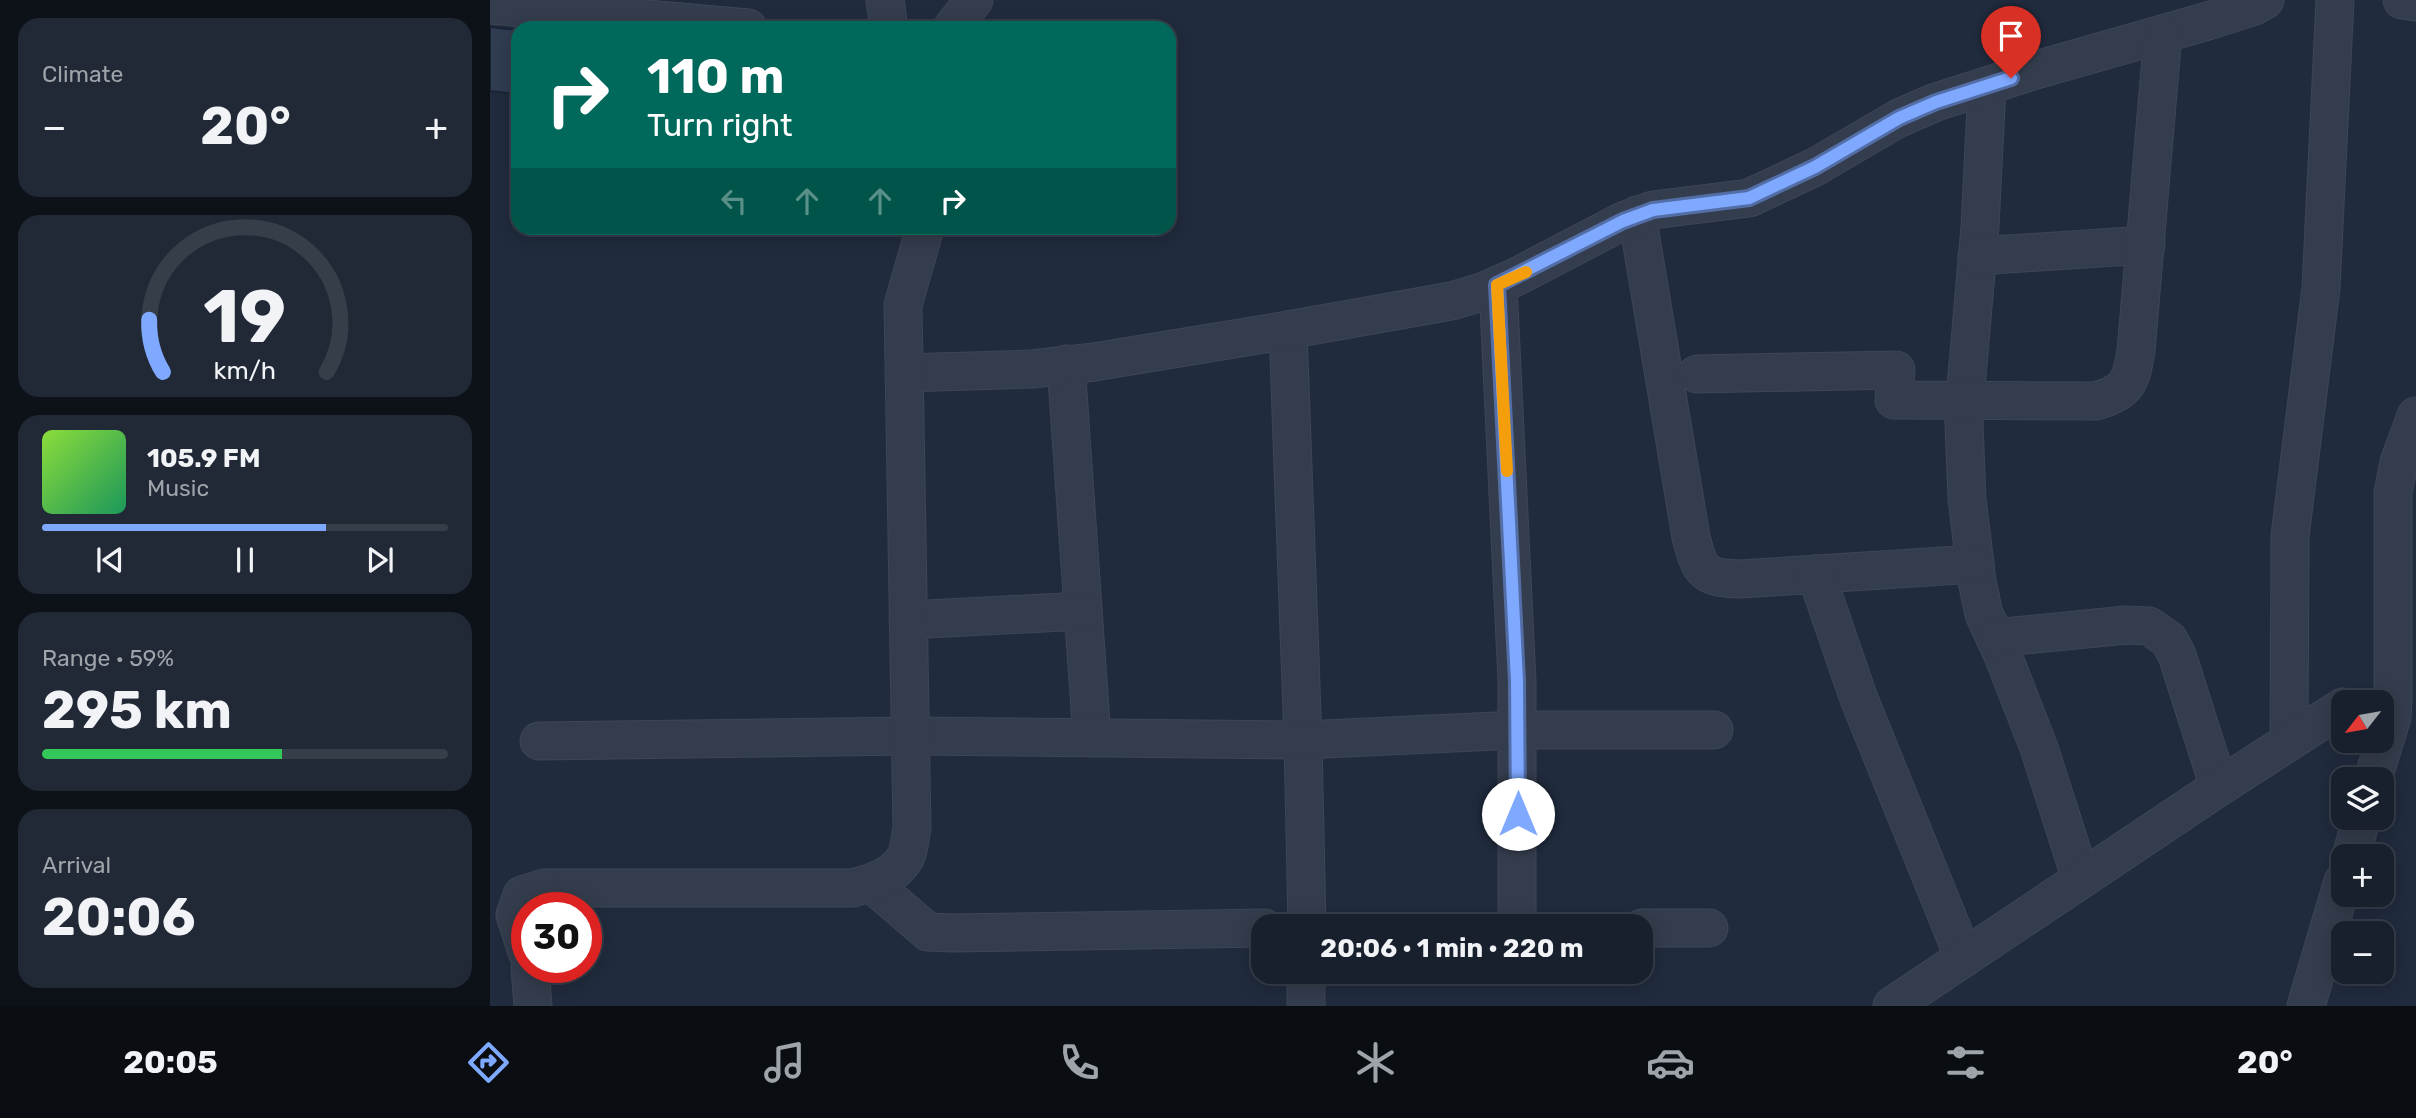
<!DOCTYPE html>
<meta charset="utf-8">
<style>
body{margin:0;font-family:Rubik,sans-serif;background:#212836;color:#f1f3f6;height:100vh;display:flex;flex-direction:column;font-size:26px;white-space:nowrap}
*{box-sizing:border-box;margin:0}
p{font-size:23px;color:#9fa3aa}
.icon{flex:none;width:38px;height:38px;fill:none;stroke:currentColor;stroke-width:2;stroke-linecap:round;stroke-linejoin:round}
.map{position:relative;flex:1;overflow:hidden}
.details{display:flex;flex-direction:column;gap:18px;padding:18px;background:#0d1219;width:490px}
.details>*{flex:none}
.top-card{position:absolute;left:21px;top:21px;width:665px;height:214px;border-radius:21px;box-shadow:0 4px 18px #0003,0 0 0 2px #363e4a;background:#00695c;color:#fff;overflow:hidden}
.needle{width:46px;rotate:239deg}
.fabs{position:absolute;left:1841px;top:690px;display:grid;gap:14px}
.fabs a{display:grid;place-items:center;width:63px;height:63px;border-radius:14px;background:#18202e;box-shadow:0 4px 18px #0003,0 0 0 2px #363e4a;font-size:35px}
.speed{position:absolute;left:21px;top:892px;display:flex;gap:14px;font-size:35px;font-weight:700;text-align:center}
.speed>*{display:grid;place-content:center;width:91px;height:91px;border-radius:50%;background:#18202e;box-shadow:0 4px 18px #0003,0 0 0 2px #363e4a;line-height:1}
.speed .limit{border:10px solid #d22;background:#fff;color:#111}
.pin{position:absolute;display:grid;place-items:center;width:60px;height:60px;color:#fff;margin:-72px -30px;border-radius:50% 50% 50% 0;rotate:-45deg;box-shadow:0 0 7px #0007}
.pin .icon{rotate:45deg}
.me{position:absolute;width:77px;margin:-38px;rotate:0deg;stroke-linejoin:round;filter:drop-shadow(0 0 5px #0008)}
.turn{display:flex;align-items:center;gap:24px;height:147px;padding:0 21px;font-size:32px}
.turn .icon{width:91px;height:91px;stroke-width:2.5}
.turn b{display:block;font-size:49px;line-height:60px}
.lanes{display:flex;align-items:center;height:66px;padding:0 21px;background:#0003;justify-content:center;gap:35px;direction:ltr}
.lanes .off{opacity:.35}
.big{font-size:52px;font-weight:700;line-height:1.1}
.details .tile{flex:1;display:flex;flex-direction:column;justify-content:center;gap:10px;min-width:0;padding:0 24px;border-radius:21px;background:#212836}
.details .dial{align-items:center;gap:0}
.dial svg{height:182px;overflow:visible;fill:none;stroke:#363e4a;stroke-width:7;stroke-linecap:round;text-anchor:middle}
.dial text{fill:#f1f3f6;stroke:none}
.song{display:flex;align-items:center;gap:21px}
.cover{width:84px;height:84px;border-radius:10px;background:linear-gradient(135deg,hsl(90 70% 55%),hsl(150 70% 35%))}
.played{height:7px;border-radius:4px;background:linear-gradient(90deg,#7fa9ff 70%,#363e4a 70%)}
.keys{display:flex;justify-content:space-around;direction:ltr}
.heat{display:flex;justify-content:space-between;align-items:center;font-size:38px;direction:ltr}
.charge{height:10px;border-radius:5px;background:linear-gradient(90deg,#34c759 59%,#363e4a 0)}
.trip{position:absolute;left:761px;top:914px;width:402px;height:70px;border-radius:21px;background:#18202e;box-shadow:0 4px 18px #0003,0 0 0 2px #363e4a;font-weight:700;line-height:70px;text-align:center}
.tab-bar{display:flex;height:112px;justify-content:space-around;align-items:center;background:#0a0d12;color:#9fa3aa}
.tab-bar .icon{width:49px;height:49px}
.tab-bar .on{color:#7fa9ff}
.tab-bar b{font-size:32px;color:#f1f3f6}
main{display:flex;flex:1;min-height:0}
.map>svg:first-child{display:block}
</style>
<main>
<section class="details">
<div class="tile"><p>Climate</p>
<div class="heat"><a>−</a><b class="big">20°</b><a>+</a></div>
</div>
<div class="tile dial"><svg viewBox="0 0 100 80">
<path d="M14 69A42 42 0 1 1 86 69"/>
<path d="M14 69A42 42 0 0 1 8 46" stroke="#7fa9ff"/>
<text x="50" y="56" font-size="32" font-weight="700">19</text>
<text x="50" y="72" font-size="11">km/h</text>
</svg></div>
<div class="tile">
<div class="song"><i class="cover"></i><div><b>105.9 FM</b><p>Music</p></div></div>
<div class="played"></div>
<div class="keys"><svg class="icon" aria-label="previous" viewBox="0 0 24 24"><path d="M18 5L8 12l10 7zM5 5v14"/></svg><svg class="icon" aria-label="pause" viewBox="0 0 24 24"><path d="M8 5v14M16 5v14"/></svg><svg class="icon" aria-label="next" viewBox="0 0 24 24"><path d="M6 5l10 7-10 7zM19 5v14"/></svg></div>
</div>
<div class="tile"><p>Range · 59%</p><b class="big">295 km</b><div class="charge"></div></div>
<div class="tile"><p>Arrival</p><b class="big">20:06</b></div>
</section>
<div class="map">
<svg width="1926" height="1006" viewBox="0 0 1926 1006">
<rect width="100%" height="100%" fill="#202b3d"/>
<!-- building -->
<path fill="#2f3c52" stroke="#1c2434" stroke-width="2" d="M0 27 28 30V94L0 91Z"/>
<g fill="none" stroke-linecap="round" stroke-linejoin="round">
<defs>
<g id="street">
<path d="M395 0 399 28"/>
<path d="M1912 0 1926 2"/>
<path d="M0 5 258 28"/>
<path d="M462 28 484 0"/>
<path d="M1497 86 1490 227 1476 387 1473 399 1477 499 1487 581 1494 614 1512 653 1549 748 1591 879"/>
<path d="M1147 215 1201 537C1210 572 1213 578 1251 579L1485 564"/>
<path d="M1487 256 1656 245"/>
<path d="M1008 285 1027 681V926"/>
<path d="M798 330 813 740 817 926"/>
<path d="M576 364 602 738"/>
<path d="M414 373 542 369 604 362 798 330 961 301 992 292 1028 276 1133 221 1163 210 1259 198 1325 167 1409 118 1446 102 1546 70 1718 21 1762 7 1775 0"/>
<path d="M1207 374 1406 370 1404 400 1605 401C1637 393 1641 382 1646 351L1673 34"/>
<path d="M1326 574 1369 699 1474 958"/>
<path d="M418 620 593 611"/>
<path d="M1505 638 1636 625 1659 626 1679 640 1687 655 1729 787"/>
<path d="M49 741 420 736 813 740 1028 730H1224"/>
<path d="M1799 742 1800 536 1831 288 1845 0"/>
<path d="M1883 779 1902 717 1903 699V493L1909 462 1926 416"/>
<path d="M1861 856 1872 817"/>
<path d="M381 883 438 932 462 933 774 928"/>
<path d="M1152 928H1219"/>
<path d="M37 952 25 915 32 895 54 888H362C382 883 406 876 416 856 420 848 420 836 422 828L413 305 435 228"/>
<path d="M40 968 43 1006"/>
<path d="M816 1006V971"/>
<path d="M1402 1006 1729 787 1853 707"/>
<path d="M1816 1006 1853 881"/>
</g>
</defs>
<!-- street casing -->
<use href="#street" stroke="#3e4656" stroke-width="39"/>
<!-- street -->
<use href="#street" stroke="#343d4d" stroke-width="37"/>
</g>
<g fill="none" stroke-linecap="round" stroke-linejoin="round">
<defs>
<path id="route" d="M1028 814 1027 681 1007 285 1133 221 1163 210 1259 198 1325 167 1409 118 1446 102 1521 78"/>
</defs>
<!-- route casing -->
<use href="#route" stroke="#536ea6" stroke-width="18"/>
<!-- route -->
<use href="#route" stroke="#7fa9ff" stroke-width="12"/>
<!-- slow -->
<path stroke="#f59e0b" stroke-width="12" d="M1017 471 1007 285 1036 272"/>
</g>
</svg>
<div class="fabs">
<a><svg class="needle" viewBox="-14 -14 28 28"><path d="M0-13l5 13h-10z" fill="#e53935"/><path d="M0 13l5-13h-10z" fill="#9fa3aa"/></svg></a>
<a><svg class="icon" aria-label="layers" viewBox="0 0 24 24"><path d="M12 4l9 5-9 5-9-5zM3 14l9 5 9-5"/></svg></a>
<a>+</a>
<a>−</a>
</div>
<div class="speed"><div class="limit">30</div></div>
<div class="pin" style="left:1521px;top:78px;background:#d93025"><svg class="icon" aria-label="arrive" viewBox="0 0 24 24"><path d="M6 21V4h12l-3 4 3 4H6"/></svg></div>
<svg class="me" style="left:1028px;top:814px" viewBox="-20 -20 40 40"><circle r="19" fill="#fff"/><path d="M0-13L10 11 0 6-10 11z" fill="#7fa9ff"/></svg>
<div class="trip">20:06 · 1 min · 220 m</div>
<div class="top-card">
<div class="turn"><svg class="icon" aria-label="right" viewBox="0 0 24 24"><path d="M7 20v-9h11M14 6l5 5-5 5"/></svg><div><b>110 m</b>Turn right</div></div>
<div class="lanes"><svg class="icon off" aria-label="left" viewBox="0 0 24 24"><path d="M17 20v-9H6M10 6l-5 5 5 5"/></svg><svg class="icon off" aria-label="ahead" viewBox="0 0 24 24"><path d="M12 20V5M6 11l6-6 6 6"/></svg><svg class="icon off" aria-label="ahead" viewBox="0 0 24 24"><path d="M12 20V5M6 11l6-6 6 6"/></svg><svg class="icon" aria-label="right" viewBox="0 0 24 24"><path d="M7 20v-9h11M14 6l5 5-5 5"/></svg></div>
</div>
</div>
</main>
<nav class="tab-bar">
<b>20:05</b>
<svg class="icon on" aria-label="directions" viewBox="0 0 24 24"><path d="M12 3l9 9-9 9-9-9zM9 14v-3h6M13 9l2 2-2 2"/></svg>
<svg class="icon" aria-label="music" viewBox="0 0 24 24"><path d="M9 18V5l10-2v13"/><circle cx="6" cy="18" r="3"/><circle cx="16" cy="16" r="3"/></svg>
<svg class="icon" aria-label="phone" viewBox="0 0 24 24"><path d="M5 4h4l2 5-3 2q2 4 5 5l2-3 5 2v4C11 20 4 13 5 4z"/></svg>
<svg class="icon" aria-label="climate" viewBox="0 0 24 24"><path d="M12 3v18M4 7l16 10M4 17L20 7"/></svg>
<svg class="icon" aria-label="car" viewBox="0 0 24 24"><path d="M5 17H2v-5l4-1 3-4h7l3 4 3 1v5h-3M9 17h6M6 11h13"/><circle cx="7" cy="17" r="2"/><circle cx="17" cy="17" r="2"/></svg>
<svg class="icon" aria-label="filters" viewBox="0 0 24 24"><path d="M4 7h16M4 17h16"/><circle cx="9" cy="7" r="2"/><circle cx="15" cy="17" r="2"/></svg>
<b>20°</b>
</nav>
